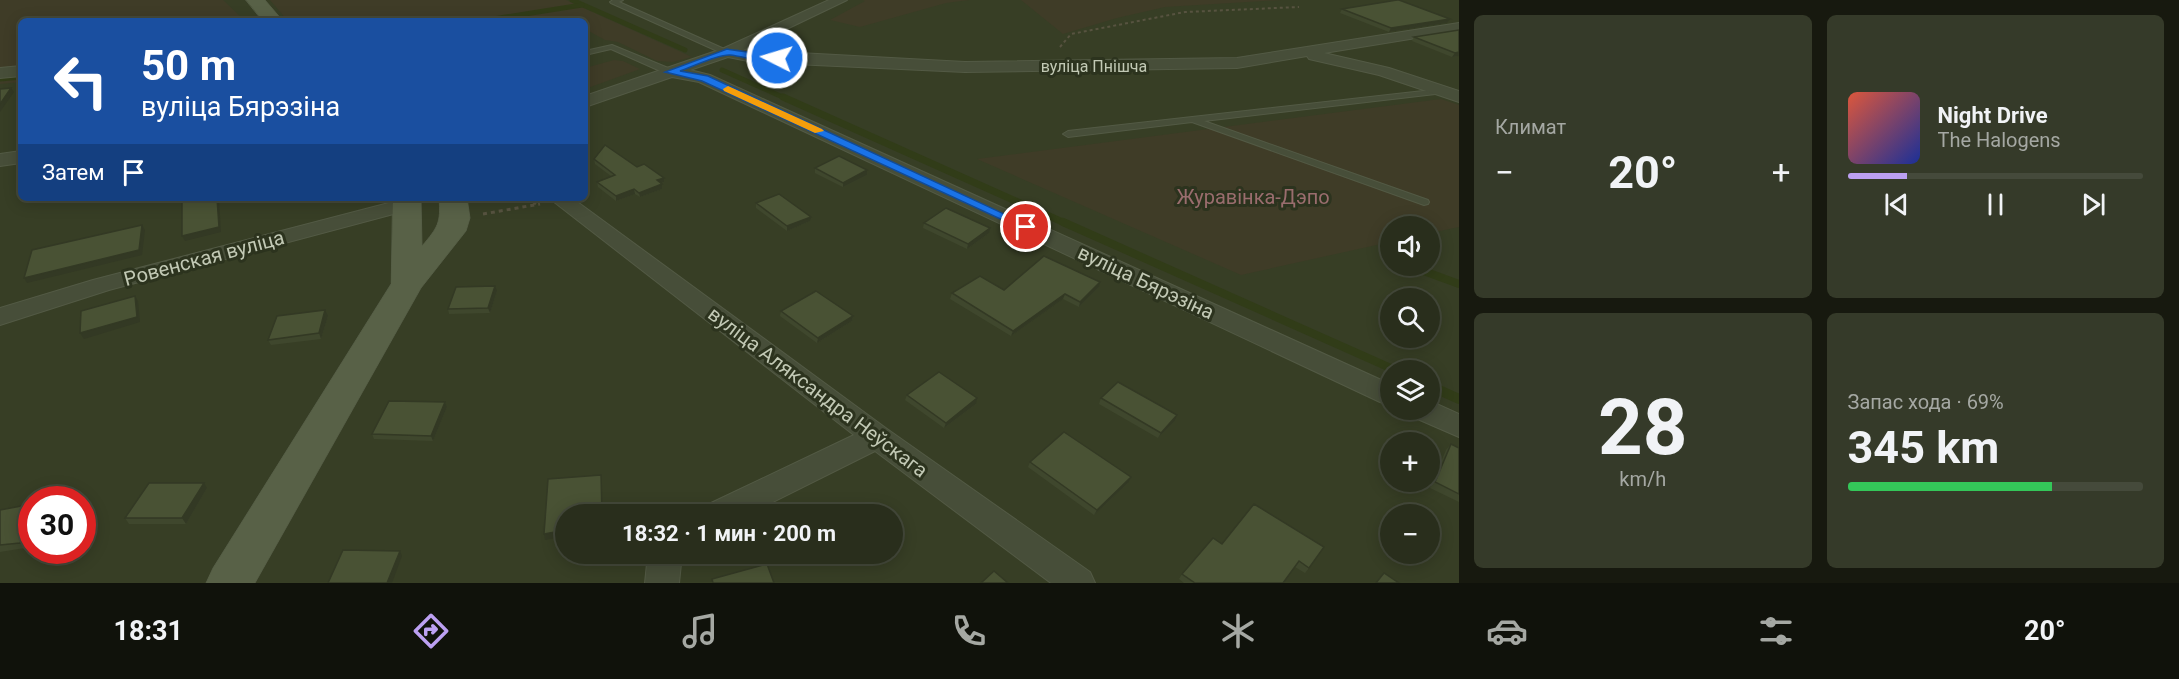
<!DOCTYPE html>
<html lang="ru">
<meta charset="utf-8">
<style>
body{margin:0;font-family:Roboto,sans-serif;background:#353a29;color:#f1f3f6;height:100vh;display:flex;flex-direction:column;font-size:22px;white-space:nowrap}
*{box-sizing:border-box;margin:0}
p{font-size:20px;color:#a5a8a3}
.icon{flex:none;width:33px;height:33px;fill:none;stroke:currentColor;stroke-width:2;stroke-linecap:round;stroke-linejoin:round}
.map{position:relative;flex:1;overflow:hidden}
.details{display:flex;flex-direction:column;gap:15px;padding:15px;background:#17190f;width:720px}
.details>*{flex:none}
.banner{position:absolute;left:18px;top:18px;width:570px;height:183px;border-radius:9px;box-shadow:0 3px 15px #0003,0 0 0 2px #454a3b;background:#1a4fa0;color:#fff;overflow:hidden}
.fabs{position:absolute;left:1380px;top:216px;display:grid;gap:12px}
.fabs a{display:grid;place-items:center;width:60px;height:60px;border-radius:50%;background:#292e1c;box-shadow:0 3px 15px #0003,0 0 0 2px #454a3b;font-size:30px}
.speed{position:absolute;left:18px;top:486px;display:flex;gap:12px;font-size:30px;font-weight:700;text-align:center}
.speed>*{display:grid;place-content:center;width:78px;height:78px;border-radius:50%;background:#292e1c;box-shadow:0 3px 15px #0003,0 0 0 2px #454a3b;line-height:1}
.speed .limit{border:9px solid #d22;background:#fff;color:#111}
.pin{position:absolute;display:grid;place-items:center;width:51px;height:51px;color:#fff;margin:-26px;border:3px solid #fff;border-radius:50%;box-shadow:0 2px 6px #0007}
.me{position:absolute;width:66px;margin:-33px;rotate:275deg;stroke-linejoin:round;filter:drop-shadow(0 0 4px #0008)}
.turn{display:flex;align-items:center;gap:21px;height:126px;padding:0 24px;font-size:27px}
.turn .icon{width:78px;height:78px;stroke-width:2.5}
.turn b{display:block;font-size:42px;line-height:51px}
.then{display:flex;align-items:center;height:57px;padding:0 24px;background:#0003;gap:12px;font-size:22px}
.big{font-size:45px;font-weight:700;line-height:1.1}
.details .widget{flex:1;display:flex;flex-direction:column;justify-content:center;gap:9px;min-width:0;padding:0 21px;border-radius:9px;background:#353a29}
.details .dial{align-items:center;gap:0}
.dial b{font-size:78px;line-height:1}
.song{display:flex;align-items:center;gap:18px}
.cover{width:72px;height:72px;border-radius:9px;background:linear-gradient(135deg,hsl(10 70% 55%),hsl(230 70% 35%))}
.played{height:6px;border-radius:3px;background:linear-gradient(90deg,#bca0f2 20%,#454a3b 20%)}
.keys{display:flex;justify-content:space-around;direction:ltr}
.heat{display:flex;justify-content:space-between;align-items:center;font-size:33px;direction:ltr}
.charge{height:9px;border-radius:4px;background:linear-gradient(90deg,#34c759 69%,#454a3b 0)}
.details .tiles{flex:1;display:grid;gap:15px;grid-template-columns:repeat(2,1fr)}
.trip{position:absolute;left:555px;top:504px;width:348px;height:60px;border-radius:30px;background:#292e1c;box-shadow:0 3px 15px #0003,0 0 0 2px #454a3b;font-weight:700;line-height:60px;text-align:center}
.dock{display:flex;height:96px;justify-content:space-around;align-items:center;background:#10120b;color:#a5a8a3}
.dock .icon{width:42px;height:42px}
.dock .selected{color:#bca0f2}
.dock b{font-size:27px;color:#f1f3f6}
main{display:flex;flex:1;min-height:0}
.map>svg:first-child{display:block}
</style>
<main>
<div class="map">
<svg width="1459" height="583" viewBox="0 0 1459 583">
<rect width="100%" height="100%" fill="#373e25"/>
<!-- green -->
<g fill="#3f3c27">
<path d="M0 0H223L245 21H21V82L0 84Z"/>
<path d="M270 0H566L692 57 673 62 657 61 618 42 605 40 585 29V21H572L566 18 549 21H288Z"/>
<path d="M862 0H969L946 3 860 27 830 20 865 1Z"/>
<path d="M1021 0H1282L1165 7 1117 18 1063 34Z"/>
<path d="M614 60 623 61 640 69 585 89V68Z"/>
<path d="M1441 99 1459 105V227L1430 233V226H1390V242L1241 275 977 159Z"/>
</g>
<g fill="none" stroke-linecap="round" stroke-linejoin="round">
<!-- stream-far3 -->
<g stroke="#313c18" stroke-width="5">
<path d="M572 0 685 50"/>
<path d="M481 21 582 5"/>
<path d="M722 70 787 99"/>
<path d="M0 79 21 77"/>
</g>
<!-- stream-far2 -->
<path stroke="#313c18" stroke-width="7" d="M783 97 1067 224"/>
<!-- stream-far1 -->
<g stroke="#313c18" stroke-width="8">
<path d="M1063 222 1395 370"/>
<path d="M1410 266 1459 284"/>
</g>
<!-- stream -->
<path stroke="#313c18" stroke-width="10" d="M1430 386 1459 399"/>
<defs>
<g id="service">
<path d="M613 0H623L619 2 731 52 724 54 611 3 610 2Z"/>
<path d="M612 45 673 70 674 72 667 74 611 49 585 55V51Z"/>
<path d="M1441 89 1445 91 1444 93 1204 121 1428 200 1429 202 1428 204 1424 205 1192 122 1068 137 1063 134 1068 131Z"/>
</g>
<g id="minor">
<path d="M829 0H847L743 50 965 62 1237 58 1459 23V31L1324 53 1389 68 1459 91V102L1379 75 1309 59 1307 56 1237 68 965 72 753 62 728 57 690 70 710 75 1390 384V405L1380 402 699 82 672 77 585 107V96L722 49Z"/>
<path d="M21 66V76L0 78V68Z"/>
<path d="M21 151V163L0 166V154Z"/>
<path d="M408 198 416 200 419 204 416 208 109 290 0 325V308L93 280Z"/>
<path d="M549 198H572L887 429 1090 572 1095 583H1051L875 451 749 514H704L709 504 854 435Z"/>
<path d="M1430 401 1459 414V437L1413 417 1409 410H1430Z"/>
<path d="M648 554H682L679 583H645Z"/>
</g>
<g id="secondary">
<path d="M246 0H265L283 21H263Z"/>
<path d="M393 198H421L422 246C438 227 441 223 439 198H467L470 218 466 231 421 288 255 583H206L213 568 391 284Z"/>
</g>
</defs>
<!-- service casing -->
<use href="#service" stroke="#535a45" stroke-width="2"/>
<!-- minor casing -->
<use href="#minor" stroke="#535a45" stroke-width="2"/>
<!-- secondary casing -->
<use href="#secondary" stroke="#535a45" stroke-width="1"/>
<!-- path-far1 -->
<path stroke="#575340" stroke-width="2" stroke-dasharray="3 3" stroke-linecap="butt" d="M1060 47 1071 34 1185 12 1299 7"/>
<!-- path -->
<g stroke="#575340" stroke-width="3" stroke-dasharray="4 4" stroke-linecap="butt">
<path d="M527 198 536 204"/>
<path d="M483 214 540 204"/>
</g>
<!-- service -->
<use href="#service" fill="#474e39" fill-rule="evenodd"/>
<!-- minor -->
<use href="#minor" fill="#474e39" fill-rule="evenodd"/>
<!-- secondary -->
<use href="#secondary" fill="#586147" fill-rule="evenodd"/>
</g>
<!-- wall -->
<g fill="#3f472d">
<path d="M1342 9 1447 23 1389 32 1340 13Z"/>
<path d="M1459 30V56L1452 57 1412 41 1414 37Z"/>
<path d="M594 159 637 167 664 182 661 184 662 189 640 197 635 194 616 201 598 187 597 182 611 176 595 164Z"/>
<path d="M815 168 867 175 843 187 815 173Z"/>
<path d="M756 203 810 221 787 231 756 208Z"/>
<path d="M924 223 989 233 967 249 923 228Z"/>
<path d="M1099 287 1079 307 1063 299 1011 336 950 299 952 293 1004 290Z"/>
<path d="M497 291 490 313 449 314 448 309Z"/>
<path d="M781 311 853 316 852 321 817 343 780 316Z"/>
<path d="M328 316 321 339 271 345 268 340Z"/>
<path d="M907 395 976 404 944 428 905 400Z"/>
<path d="M1101 398 1177 415 1175 421 1158 438 1099 404Z"/>
<path d="M445 402 447 407 433 441 374 439 372 434Z"/>
<path d="M1451 444 1459 448V502L1430 488 1446 450Z"/>
<path d="M1030 462 1128 483 1094 515 1028 467Z"/>
<path d="M207 488 186 524H129L125 518Z"/>
<path d="M32 504V535L25 548 0 552V510Z"/>
<path d="M1254 504 1309 568 1305 573 1295 567 1283 583H1184L1179 579 1182 574 1222 544Z"/>
</g>
<!-- shaded-wall -->
<g fill="#333924">
<path d="M1450 19 1447 23 1389 32 1391 28Z"/>
<path d="M1459 52V56L1452 57 1455 53Z"/>
<path d="M11 88 14 92 0 112V104Z"/>
<path d="M867 170V175L843 187V183Z"/>
<path d="M664 178V182L657 185V180Z"/>
<path d="M662 184V189L640 197 639 193Z"/>
<path d="M634 189 635 194 616 201V196Z"/>
<path d="M217 198H219L221 232 185 241 182 236Z"/>
<path d="M811 217 810 221 787 231V226Z"/>
<path d="M142 225 145 230 142 255 27 283 24 278Z"/>
<path d="M990 228 989 233 967 249 968 244Z"/>
<path d="M1100 282 1099 287 1079 307 1080 302Z"/>
<path d="M495 286 497 291 490 313 488 308Z"/>
<path d="M1065 294 1063 299 1011 336 1013 331Z"/>
<path d="M135 296 138 301 140 322 84 339 80 333Z"/>
<path d="M325 310 328 316 321 339 319 333Z"/>
<path d="M853 316 852 321 817 343 818 338Z"/>
<path d="M977 398 976 404 944 428 946 423Z"/>
<path d="M445 402 447 407 433 441 431 436Z"/>
<path d="M1177 415 1175 421 1158 438 1161 433Z"/>
<path d="M1131 477 1128 483 1094 515 1097 510Z"/>
<path d="M204 483 207 488 186 524 182 518Z"/>
<path d="M32 521V535L25 548 20 543Z"/>
<path d="M566 530V536L545 540 544 534Z"/>
<path d="M400 551 402 556 392 583H387Z"/>
</g>
<!-- building -->
<g fill="#495234" stroke="#333924" stroke-width="1.5">
<path d="M1397 0H1399L1450 19 1391 28 1342 9Z"/>
<path d="M1459 30V52L1455 53 1414 37Z"/>
<path d="M11 88 0 104V89Z"/>
<path d="M605 145 637 167 644 164 664 178 657 180 662 184 639 193 634 189 616 196 597 182 615 175 594 159Z"/>
<path d="M839 156 867 170 843 183 815 168Z"/>
<path d="M779 194 811 217 787 226 756 203Z"/>
<path d="M182 198H217L219 227 182 236Z"/>
<path d="M946 208 990 228 968 244 924 223Z"/>
<path d="M142 225 139 250 24 278 32 250Z"/>
<path d="M1044 256 1100 282 1080 302 1065 294 1013 331 952 293 980 276 1004 290Z"/>
<path d="M495 286 488 308 448 309 456 287Z"/>
<path d="M816 291 853 316 818 338 781 311Z"/>
<path d="M135 296 137 317 80 333 81 311Z"/>
<path d="M325 310 319 333 268 340 277 316Z"/>
<path d="M939 372 977 398 946 423 907 395Z"/>
<path d="M1118 382 1177 415 1161 433 1101 398Z"/>
<path d="M389 401 445 402 431 436 372 434Z"/>
<path d="M1064 432 1131 477 1097 510 1030 462Z"/>
<path d="M1451 444 1459 448V494L1435 482Z"/>
<path d="M601 475 602 514H566V530L544 534 548 479Z"/>
<path d="M149 483H204L182 518H125Z"/>
<path d="M32 504V521L20 543 0 545V510Z"/>
<path d="M1254 504 1324 547 1309 568 1299 561 1283 583H1195L1182 574 1213 538 1222 544Z"/>
<path d="M343 550 400 551 387 583H328Z"/>
<path d="M767 564 774 583H713L712 579Z"/>
<path d="M994 571 1008 583H981Z"/>
<path d="M1384 573 1399 583H1376Z"/>
</g>
<!-- route -->
<path fill="#1a73e8" stroke="#114b97" stroke-width="1.5" d="M727 49C738 51 776 55 781 58 768 67 745 56 730 55 718 54 692 67 680 71L708 76 1032 227 1026 230 1022 229 702 81 665 72Z"/>
<!-- slow -->
<path fill="#f59e0b" d="M728 86 822 129 824 131 815 133 724 91 723 89Z"/>
<g text-anchor="middle" stroke-width="6" stroke-linejoin="round" paint-order="stroke">
<!-- far-street labels -->
<g font-size="16" fill="#c2c9b5" stroke="#2c331e">
<text x="1094" y="72">вуліца Пнішча</text>
</g>
<!-- park labels -->
<g font-size="20" fill="#9a6d6e" stroke="#2c331e">
<text x="1253" y="204">Журавінка-Дэпо</text>
</g>
<!-- street labels -->
<g font-size="20" fill="#c2c9b5" stroke="#2c331e">
<text transform="translate(204 258) rotate(-15)" y="7">Ровенская вуліца</text>
<text transform="translate(1146 282) rotate(25)" y="7">вуліца Бярэзіна</text>
<text transform="translate(818 392) rotate(37)" y="7">вуліца Аляксандра Неўскага</text>
</g>
</g>
</svg>
<div class="fabs">
<a><svg class="icon" aria-label="sound" viewBox="0 0 24 24"><path d="M4 9h4l5-4v14l-5-4H4zM17 9q2 3 0 6"/></svg></a>
<a><svg class="icon" aria-label="search" viewBox="0 0 24 24"><circle cx="10" cy="10" r="6"/><path d="M15 15l6 6"/></svg></a>
<a><svg class="icon" aria-label="layers" viewBox="0 0 24 24"><path d="M12 4l9 5-9 5-9-5zM3 14l9 5 9-5"/></svg></a>
<a>+</a>
<a>−</a>
</div>
<div class="speed"><div class="limit">30</div></div>
<div class="pin" style="left:1026px;top:227px;background:#d93025"><svg class="icon" aria-label="arrive" viewBox="0 0 24 24"><path d="M6 21V4h12l-3 4 3 4H6"/></svg></div>
<svg class="me" style="left:777px;top:58px" viewBox="-20 -20 40 40"><circle r="17" fill="#1a73e8" stroke="#fff" stroke-width="3"/><path d="M0-11L8 9 0 5-8 9z" fill="#fff"/></svg>
<div class="trip">18:32 · 1 мин · 200 m</div>
<div class="banner">
<div class="turn"><svg class="icon" aria-label="left" viewBox="0 0 24 24"><path d="M17 20v-9H6M10 6l-5 5 5 5"/></svg><div><b>50 m</b>вуліца Бярэзіна</div></div>
<div class="then">Затем<svg class="icon" aria-label="arrive" viewBox="0 0 24 24"><path d="M6 21V4h12l-3 4 3 4H6"/></svg></div>
</div>
</div>
<section class="details">
<div class="tiles">
<div class="widget"><p>Климат</p>
<div class="heat"><a>−</a><b class="big">20°</b><a>+</a></div>
</div>
<div class="widget">
<div class="song"><i class="cover"></i><div><b>Night Drive</b><p>The Halogens</p></div></div>
<div class="played"></div>
<div class="keys"><svg class="icon" aria-label="previous" viewBox="0 0 24 24"><path d="M18 5L8 12l10 7zM5 5v14"/></svg><svg class="icon" aria-label="pause" viewBox="0 0 24 24"><path d="M8 5v14M16 5v14"/></svg><svg class="icon" aria-label="next" viewBox="0 0 24 24"><path d="M6 5l10 7-10 7zM19 5v14"/></svg></div>
</div>
<div class="widget dial"><b>28</b><p>km/h</p></div>
<div class="widget"><p>Запас хода · 69%</p><b class="big">345 km</b><div class="charge"></div></div>
</div>
</section>
</main>
<nav class="dock">
<b>18:31</b>
<svg class="icon selected" aria-label="directions" viewBox="0 0 24 24"><path d="M12 3l9 9-9 9-9-9zM9 14v-3h6M13 9l2 2-2 2"/></svg>
<svg class="icon" aria-label="music" viewBox="0 0 24 24"><path d="M9 18V5l10-2v13"/><circle cx="6" cy="18" r="3"/><circle cx="16" cy="16" r="3"/></svg>
<svg class="icon" aria-label="phone" viewBox="0 0 24 24"><path d="M5 4h4l2 5-3 2q2 4 5 5l2-3 5 2v4C11 20 4 13 5 4z"/></svg>
<svg class="icon" aria-label="climate" viewBox="0 0 24 24"><path d="M12 3v18M4 7l16 10M4 17L20 7"/></svg>
<svg class="icon" aria-label="car" viewBox="0 0 24 24"><path d="M5 17H2v-5l4-1 3-4h7l3 4 3 1v5h-3M9 17h6M6 11h13"/><circle cx="7" cy="17" r="2"/><circle cx="17" cy="17" r="2"/></svg>
<svg class="icon" aria-label="filters" viewBox="0 0 24 24"><path d="M4 7h16M4 17h16"/><circle cx="9" cy="7" r="2"/><circle cx="15" cy="17" r="2"/></svg>
<b>20°</b>
</nav>
